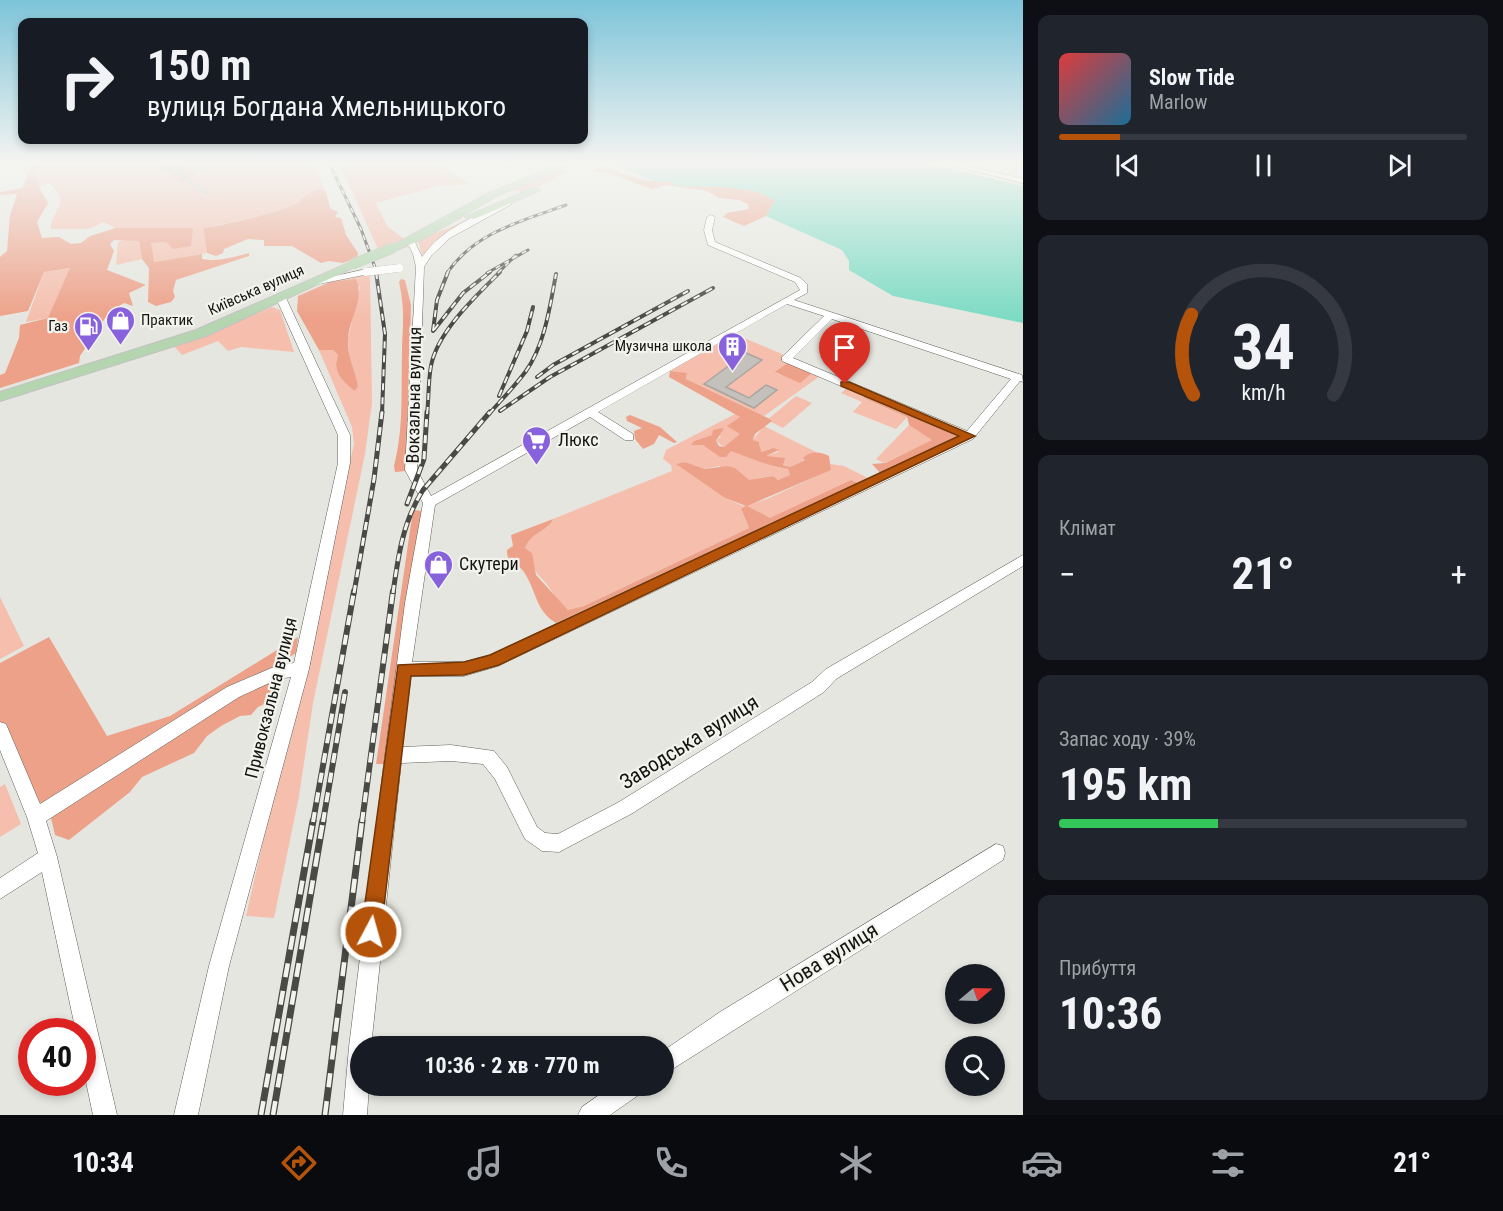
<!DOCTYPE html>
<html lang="uk">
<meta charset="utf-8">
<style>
body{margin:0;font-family:"Roboto Condensed",sans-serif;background:#20242c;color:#f1f3f6;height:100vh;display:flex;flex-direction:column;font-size:22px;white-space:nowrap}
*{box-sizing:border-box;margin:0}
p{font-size:20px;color:#9ea1a6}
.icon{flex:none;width:33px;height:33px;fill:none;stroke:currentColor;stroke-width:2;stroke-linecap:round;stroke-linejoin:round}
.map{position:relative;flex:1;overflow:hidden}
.drawer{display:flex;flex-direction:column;gap:15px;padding:15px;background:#0d0f14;width:480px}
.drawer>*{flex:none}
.banner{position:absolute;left:18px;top:18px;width:570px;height:126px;border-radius:12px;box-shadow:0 3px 9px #0003;background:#171b24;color:#f1f3f6;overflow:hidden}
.needle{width:39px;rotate:71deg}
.fabs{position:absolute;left:945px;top:964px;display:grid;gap:12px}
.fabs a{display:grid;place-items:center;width:60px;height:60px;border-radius:50%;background:#171b24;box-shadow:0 3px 9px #0003;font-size:30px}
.speed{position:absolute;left:18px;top:1018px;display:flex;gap:12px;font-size:30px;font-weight:700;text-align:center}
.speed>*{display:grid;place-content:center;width:78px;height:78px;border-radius:50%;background:#171b24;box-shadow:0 3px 9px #0003;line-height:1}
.speed .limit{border:9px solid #d22;background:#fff;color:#111}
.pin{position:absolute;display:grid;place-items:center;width:51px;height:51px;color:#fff;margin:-62px -26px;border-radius:50% 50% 50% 0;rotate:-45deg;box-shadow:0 0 6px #0007}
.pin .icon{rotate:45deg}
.me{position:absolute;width:66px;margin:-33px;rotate:6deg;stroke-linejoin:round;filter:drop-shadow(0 0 4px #0008)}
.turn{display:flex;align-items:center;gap:21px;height:126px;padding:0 30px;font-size:27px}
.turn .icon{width:78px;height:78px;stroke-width:2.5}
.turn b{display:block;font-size:42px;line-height:51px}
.big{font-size:45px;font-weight:700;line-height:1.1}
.drawer .tile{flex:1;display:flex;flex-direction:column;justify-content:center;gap:9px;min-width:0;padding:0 21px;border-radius:12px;background:#20242c}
.drawer .dial{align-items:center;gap:0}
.dial svg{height:156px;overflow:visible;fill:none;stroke:#363941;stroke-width:7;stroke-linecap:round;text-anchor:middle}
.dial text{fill:#f1f3f6;stroke:none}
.song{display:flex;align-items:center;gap:18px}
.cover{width:72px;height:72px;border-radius:9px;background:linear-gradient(135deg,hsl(0 70% 55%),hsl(200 70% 35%))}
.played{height:6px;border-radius:3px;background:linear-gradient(90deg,#b45309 15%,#363941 15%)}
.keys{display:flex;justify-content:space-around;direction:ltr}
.heat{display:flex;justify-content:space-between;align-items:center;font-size:33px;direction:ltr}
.charge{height:9px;border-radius:4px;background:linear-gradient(90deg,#34c759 39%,#363941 0)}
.trip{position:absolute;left:350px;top:1036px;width:324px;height:60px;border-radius:30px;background:#171b24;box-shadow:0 3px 9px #0003;font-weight:700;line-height:60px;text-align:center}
.dock{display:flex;height:96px;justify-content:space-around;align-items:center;background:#090b0e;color:#9ea1a6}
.dock .icon{width:42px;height:42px}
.dock .selected{color:#b45309}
.dock b{font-size:27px;color:#f1f3f6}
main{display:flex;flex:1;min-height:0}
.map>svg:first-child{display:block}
</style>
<main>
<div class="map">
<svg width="1023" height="1115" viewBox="0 0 1023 1115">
<rect width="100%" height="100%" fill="#e6e6e0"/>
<!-- green -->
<g fill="#f5bead">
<path d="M39 163H153L182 183 187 169 182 163H313L326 192C310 186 309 194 300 202 292 210 217 226 203 228L207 253 154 262 150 243 166 242 184 228 130 229 116 228 103 222 89 229H51C49 217 65 206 59 195 58 191 52 186 49 183L39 187 35 172Z"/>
<path d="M339 163H435L470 184 438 186 376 203 387 226 404 239 378 249Z"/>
<path d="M561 169 568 171 525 194 513 189Z"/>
<path d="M488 212 439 239 422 256 418 240Z"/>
<path d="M126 239 139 241 142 259 116 265 118 242Z"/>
<path d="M71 268 48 318 26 322 44 272Z"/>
<path d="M370 274 372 403 365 454 313 703 299 796 274 918 246 916 354 444 352 427 319 350H333L338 355 336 361 355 391 358 386 350 366 348 338 360 287 330 282Z"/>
<path d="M272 307 280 310 294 352 241 347 228 351 218 341 182 355 173 345Z"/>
<path d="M735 334 784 355 782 359 789 362 776 373C791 380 805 369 820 376L764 416 686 379 687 374 670 371Z"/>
<path d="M847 388 864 395V398L907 417 896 429 853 412 862 402 841 393Z"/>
<path d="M796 396 812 403 783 428 767 420Z"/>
<path d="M735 414 740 417 741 434 724 447 716 441 721 436 712 435 694 441C711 450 714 446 730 450 750 456 767 466 788 469L790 475 778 480 773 476 759 478 752 482 719 466 705 469 685 462 677 464 725 498 743 506 767 499 830 470V464L844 466 868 478 858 483 851 480 763 522 741 510 749 528 584 606 568 610C558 603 555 596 549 587 537 571 534 576 531 553L525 548C531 532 548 532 553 519L672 471 671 465 663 459 666 450Z"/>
<path d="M909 425 933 440 884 463 876 459Z"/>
<path d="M764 426 818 453 790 467C785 466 772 459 765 456L779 452 773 448 760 452V444L753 440Z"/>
<path d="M0 597 24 646 0 659Z"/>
<path d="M5 784 21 824 0 837V787Z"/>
</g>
<!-- forest -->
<g fill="#eda189">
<path d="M32 163H39L35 172 39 187 48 203 37 222 42 238 59 237 71 244 81 243 90 236 116 228H193L191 246 173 249 166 242 151 243 154 262 202 254V259C218 262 234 257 249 253V256L176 280 173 291 175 297 171 302 156 306 148 302 149 268 142 259 139 241 114 240 110 244 114 251 107 270 146 285 129 293 133 306 124 303 109 312 80 356 79 363 0 388V375L5 373 19 338 20 325 48 318 70 268 44 272 28 311 0 316V257L7 251 10 215 17 194 0 195V192L22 188Z"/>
<path d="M153 163H182L195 173 194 176 182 183Z"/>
<path d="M601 167 648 181H668L682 186 727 187 759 192 775 201 766 216 744 226 723 217 727 213 749 209 748 204 739 200 719 198 707 191 666 185 652 189 605 172 592 171Z"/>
<path d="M319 189 326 192 330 208 338 212 335 217 341 218 346 235 358 253 357 258 343 263 329 261 321 263 292 246H264V240L248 239 224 249 223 253 216 256 207 253 203 228C225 225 277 213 296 204 305 199 303 194 319 189Z"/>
<path d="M356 279C365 299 349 319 348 339 347 357 355 370 358 386L355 391C343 382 332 371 338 355L333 350H319L297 311 298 296 330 282Z"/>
<path d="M401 279 405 280 411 305 406 471 395 472 394 466C404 427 401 390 402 351 403 322 405 311 399 282Z"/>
<path d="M789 362 813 372 800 383 775 372Z"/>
<path d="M670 371 687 373 686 379 768 418 772 421 755 434 753 440 759 442 761 452 773 448 779 450 766 456 785 458 783 465 790 467 805 460 803 458C810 451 820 451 829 456L831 470 747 506 770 518 851 480 858 483 556 623C535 610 537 592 524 572 518 563 506 563 507 550L513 546 511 535 553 519C549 531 531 532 525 548L532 553 536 575 568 610 584 606 749 528 741 509 746 506 725 498 676 464 685 462 705 469 727 466 735 468 749 480 773 476 778 480 790 475 788 469C768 466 750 458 731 451L726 457H720L703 445H691L694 441 712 435 713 430 724 428 716 441 719 446 724 447 740 434 727 426 740 417 669 377Z"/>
<path d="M864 395 958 431 960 437 882 475 872 464 885 463 932 440 909 425 907 417 864 398Z"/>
<path d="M630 415 660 427 677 442 674 443 659 435 654 444 643 449 635 439 634 431 642 428 627 421 626 417Z"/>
<path d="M413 510 422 511 387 764H376Z"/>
<path d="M49 637 107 736 170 716 298 637 296 653 266 672 278 698 258 707 251 715 240 716 221 726 207 736 194 753 142 777 130 792 69 840 55 835 51 818 0 745V663Z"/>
</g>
<!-- water -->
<path fill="#7cdbc3" d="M611 163H926L1023 186V323L893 296 849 270V261L842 250 766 216 775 201 759 192 727 187 675 186 672 182 655 181Z"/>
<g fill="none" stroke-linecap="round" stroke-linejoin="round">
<!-- stream -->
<path stroke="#7cdbc3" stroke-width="1.5" d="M165 163 208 194"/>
</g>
<!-- building -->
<path fill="#c4c0bb" stroke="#a8a5a0" stroke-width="1.5" d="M746 353 762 360 726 387 749 398 766 385 777 390 754 408 704 384Z"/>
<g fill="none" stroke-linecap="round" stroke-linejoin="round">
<defs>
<g id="minor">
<path d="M944 163H955L1023 179V183Z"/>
<path d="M505 202 512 204 450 238 431 256 424 267 417 470 431 496 800 290 795 282 708 245 704 230 707 217 711 215 715 217 712 230 715 242 801 278 807 284V293L794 300 1022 375 1023 382 1020 381 973 439 498 666 464 676H411L402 747 451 745 494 751 507 767 537 827 545 833 558 834 619 802 812 682 826 669 1023 555V566L836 679 824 692 631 814 559 852 542 851 525 839 495 779 483 764 451 761 401 763 371 1047H360V1086H369L367 1115H343L349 1047 385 755 405 603 423 503 405 470 416 267 413 254 406 240 413 238 422 257C441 229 475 216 505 202ZM787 304 824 316 782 357V361L959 436 490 655 464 662H412L435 505 590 417 625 440H633V434L598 412ZM832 319 1011 379 967 431 793 358Z"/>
<path d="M366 269 369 270V274L314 285 310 282Z"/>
<path d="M281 295 286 298 350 435V463L309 669 229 966 198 1115H174L209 966 291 677 278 679 239 697 46 821 57 857 117 1115H93L82 1063V1032H76L42 872 0 899V878L38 853 27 817 0 750V722L6 724 40 804 227 687 276 666 294 663 338 463V435L276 298Z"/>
<path d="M996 844 1003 846 1005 853 1003 860 663 1075V1051L720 1012Z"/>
<path d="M612 1086H643L640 1094 610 1115H578L582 1107Z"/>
</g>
<g id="major">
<path d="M564 163H575L497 196 425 238 397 250 388 248 491 192Z"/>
<path d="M533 188 541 190 474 219 465 217Z"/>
<path d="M353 261 359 264 357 266 206 336 0 401V392L196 330Z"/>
</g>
</defs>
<!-- minor casing -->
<use href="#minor" stroke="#5f5f5a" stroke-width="1"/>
<!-- major casing -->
<use href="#major" stroke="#c2c2c1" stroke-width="2"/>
<!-- minor -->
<use href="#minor" fill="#fff" fill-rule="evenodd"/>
<!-- major -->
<use href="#major" fill="#b5d5b1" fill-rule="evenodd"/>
<defs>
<g id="rail-far4">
<path d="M329 163 361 229 377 273"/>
<path d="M447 273C475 232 522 221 566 205"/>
<path d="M487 273 528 250"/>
<path d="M498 273 516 255"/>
</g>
<g id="rail-far3">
<path d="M376 272 385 334 382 414"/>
<path d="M434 330 463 293 490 272"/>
<path d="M433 331 437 300 448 272"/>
<path d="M537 377 553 365 688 291"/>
<path d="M499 396 527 331 533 307"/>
<path d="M500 411 550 377 713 288"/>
<path d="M427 414C429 398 428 382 431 366 437 332 476 296 500 272"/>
<path d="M489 414C501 400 515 386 526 371 545 344 550 306 556 274"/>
</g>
<g id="rail-far2">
<path d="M407 504 424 459 427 412"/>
<path d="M354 593 374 479 382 412"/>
<path d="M393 593C398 557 403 521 423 490L490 412"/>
</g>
<g id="rail-far1">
<path d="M313 822 354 591"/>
<path d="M323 822 345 692"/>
<path d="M362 822 393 591"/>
</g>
<g id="rail">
<path d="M261 1115 313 821"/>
<path d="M273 1115 323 821"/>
<path d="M325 1115 362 821"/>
</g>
</defs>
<!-- rail-far4 casing -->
<use href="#rail-far4" stroke="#494946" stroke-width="3"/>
<!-- rail-far3 casing -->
<use href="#rail-far3" stroke="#494946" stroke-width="4"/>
<!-- rail-far2 casing -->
<use href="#rail-far2" stroke="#494946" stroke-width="5"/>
<!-- rail-far1 casing -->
<use href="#rail-far1" stroke="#494946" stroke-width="6"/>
<!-- rail casing -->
<use href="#rail" stroke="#494946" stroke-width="7"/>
<!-- rail-far4 -->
<use href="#rail-far4" stroke="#f3f3ed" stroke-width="1.5" stroke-dasharray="5" stroke-linecap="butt"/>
<!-- rail-far3 -->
<use href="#rail-far3" stroke="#f3f3ed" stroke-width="2" stroke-dasharray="7" stroke-linecap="butt"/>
<!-- rail-far2 -->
<use href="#rail-far2" stroke="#f3f3ed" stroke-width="3" stroke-dasharray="8" stroke-linecap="butt"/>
<!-- rail-far1 -->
<use href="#rail-far1" stroke="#f3f3ed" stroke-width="4" stroke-dasharray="10" stroke-linecap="butt"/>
<!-- rail -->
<use href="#rail" stroke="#f3f3ed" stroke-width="4.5" stroke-dasharray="14" stroke-linecap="butt"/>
<defs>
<path id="minor-bridge" d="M366 272 399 268"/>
<path id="major-bridge" d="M353 264 393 248"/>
</defs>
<!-- minor-bridge casing -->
<use href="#minor-bridge" stroke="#5f5f5a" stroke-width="8" stroke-linecap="butt"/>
<!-- major-bridge casing -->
<use href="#major-bridge" stroke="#c2c2c1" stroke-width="11" stroke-linecap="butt"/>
<!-- minor-bridge -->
<use href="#minor-bridge" stroke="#fff" stroke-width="8"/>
<!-- major-bridge -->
<use href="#major-bridge" stroke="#b5d5b1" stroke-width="10"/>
</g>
<!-- sky -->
<linearGradient id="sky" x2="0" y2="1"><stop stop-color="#7dc4d9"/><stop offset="0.51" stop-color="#f4f4f1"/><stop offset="1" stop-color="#f4f4f1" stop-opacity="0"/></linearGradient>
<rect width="1023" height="319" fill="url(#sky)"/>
<!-- route -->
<path fill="#b45309" stroke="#753606" stroke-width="1.5" d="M841 382H849L975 436 499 665 464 675 411 676 381 932 379 940 371 942 364 940 361 932 398 665 464 662 490 655 959 436 841 386Z"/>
<!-- icons -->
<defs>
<symbol id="shop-pin" viewBox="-11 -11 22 30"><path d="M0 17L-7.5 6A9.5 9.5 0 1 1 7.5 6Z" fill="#8861dc" stroke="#f3f3ed"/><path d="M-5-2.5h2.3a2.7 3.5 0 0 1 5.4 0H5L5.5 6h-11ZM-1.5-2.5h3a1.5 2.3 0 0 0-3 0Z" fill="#fff"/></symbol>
<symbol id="fuel-pin" viewBox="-11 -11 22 30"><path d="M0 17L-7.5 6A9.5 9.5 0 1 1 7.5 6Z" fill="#8861dc" stroke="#f3f3ed"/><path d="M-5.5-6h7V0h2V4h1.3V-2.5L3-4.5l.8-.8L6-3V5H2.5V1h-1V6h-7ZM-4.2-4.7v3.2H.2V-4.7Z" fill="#fff"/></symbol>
<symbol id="building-pin" viewBox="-11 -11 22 30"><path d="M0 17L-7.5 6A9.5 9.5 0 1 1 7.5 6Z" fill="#8861dc" stroke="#f3f3ed"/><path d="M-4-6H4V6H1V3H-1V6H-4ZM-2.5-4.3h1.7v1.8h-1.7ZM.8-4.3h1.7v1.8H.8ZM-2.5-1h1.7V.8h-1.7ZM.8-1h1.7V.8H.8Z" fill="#fff"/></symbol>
<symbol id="supermarket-pin" viewBox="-11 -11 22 30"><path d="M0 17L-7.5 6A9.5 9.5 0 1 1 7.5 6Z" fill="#8861dc" stroke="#f3f3ed"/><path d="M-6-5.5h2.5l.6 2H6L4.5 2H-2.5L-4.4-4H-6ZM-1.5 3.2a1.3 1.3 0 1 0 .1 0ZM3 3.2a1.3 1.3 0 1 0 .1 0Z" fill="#fff"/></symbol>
</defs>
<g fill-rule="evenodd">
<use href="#shop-pin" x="104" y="304" width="33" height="45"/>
<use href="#fuel-pin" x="72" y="310" width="33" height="45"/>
<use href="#building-pin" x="716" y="330" width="33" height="45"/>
<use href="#supermarket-pin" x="520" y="424" width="33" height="45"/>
<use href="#shop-pin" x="422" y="548" width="33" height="45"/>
</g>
<g text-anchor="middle" stroke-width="4.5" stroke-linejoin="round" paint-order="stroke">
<!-- far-street labels -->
<g font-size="15" fill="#141412" stroke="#f3f3ed">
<text transform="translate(256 290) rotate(-24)" y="5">Київська вулиця</text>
</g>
<!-- far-poi labels -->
<g font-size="15" fill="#141412" stroke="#f3f3ed" text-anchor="end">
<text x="141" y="325" text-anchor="start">Практик</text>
<text x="68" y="331">Газ</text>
<text x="712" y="351">Музична школа</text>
</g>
<!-- street labels -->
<g font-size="18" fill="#141412" stroke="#f3f3ed">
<text transform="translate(414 395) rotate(-89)" y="6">Вокзальна вулиця</text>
<text transform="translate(271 698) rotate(-76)" y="6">Привокзальна вулиця</text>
</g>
<!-- poi labels -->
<g font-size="18" fill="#141412" stroke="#f3f3ed" text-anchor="start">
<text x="558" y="446">Люкс</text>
<text x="459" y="570">Скутери</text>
</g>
<!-- near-street labels -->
<g font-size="21" fill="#141412" stroke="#f3f3ed">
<text transform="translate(689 742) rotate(-32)" y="7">Заводська вулиця</text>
<text transform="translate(829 957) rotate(-32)" y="7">Нова вулиця</text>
</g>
</g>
</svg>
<div class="fabs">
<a><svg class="needle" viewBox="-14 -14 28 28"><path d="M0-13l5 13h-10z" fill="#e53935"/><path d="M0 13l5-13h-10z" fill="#9ea1a6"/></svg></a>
<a><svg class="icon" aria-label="search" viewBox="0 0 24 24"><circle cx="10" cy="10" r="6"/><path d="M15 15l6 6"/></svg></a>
</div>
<div class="speed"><div class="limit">40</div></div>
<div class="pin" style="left:845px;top:384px;background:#d93025"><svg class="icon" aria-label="arrive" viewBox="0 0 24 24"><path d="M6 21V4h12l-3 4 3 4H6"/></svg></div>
<svg class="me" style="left:371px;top:932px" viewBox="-20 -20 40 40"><circle r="17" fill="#b45309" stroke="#fff" stroke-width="3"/><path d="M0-11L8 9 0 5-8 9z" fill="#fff"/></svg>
<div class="trip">10:36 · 2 хв · 770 m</div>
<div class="banner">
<div class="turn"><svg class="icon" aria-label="right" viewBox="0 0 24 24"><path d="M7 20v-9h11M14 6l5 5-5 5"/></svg><div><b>150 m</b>вулиця Богдана Хмельницького</div></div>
</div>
</div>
<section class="drawer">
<div class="tile">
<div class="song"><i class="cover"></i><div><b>Slow Tide</b><p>Marlow</p></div></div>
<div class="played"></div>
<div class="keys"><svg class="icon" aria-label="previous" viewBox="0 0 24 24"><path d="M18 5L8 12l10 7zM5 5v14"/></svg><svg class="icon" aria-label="pause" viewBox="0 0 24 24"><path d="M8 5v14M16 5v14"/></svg><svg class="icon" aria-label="next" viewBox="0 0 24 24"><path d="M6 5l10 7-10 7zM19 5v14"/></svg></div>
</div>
<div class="tile dial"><svg viewBox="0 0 100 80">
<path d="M14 69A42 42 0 1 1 86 69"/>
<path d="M14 69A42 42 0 0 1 13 28" stroke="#b45309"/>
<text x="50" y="56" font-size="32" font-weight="700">34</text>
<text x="50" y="72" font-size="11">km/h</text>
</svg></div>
<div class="tile"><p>Клімат</p>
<div class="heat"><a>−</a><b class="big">21°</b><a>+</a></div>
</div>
<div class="tile"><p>Запас ходу · 39%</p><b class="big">195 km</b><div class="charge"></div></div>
<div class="tile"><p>Прибуття</p><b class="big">10:36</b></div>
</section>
</main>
<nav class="dock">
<b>10:34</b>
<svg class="icon selected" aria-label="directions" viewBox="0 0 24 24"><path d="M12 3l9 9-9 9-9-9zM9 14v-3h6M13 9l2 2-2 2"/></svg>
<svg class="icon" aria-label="music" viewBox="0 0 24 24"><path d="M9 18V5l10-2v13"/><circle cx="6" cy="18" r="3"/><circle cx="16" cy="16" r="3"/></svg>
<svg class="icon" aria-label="phone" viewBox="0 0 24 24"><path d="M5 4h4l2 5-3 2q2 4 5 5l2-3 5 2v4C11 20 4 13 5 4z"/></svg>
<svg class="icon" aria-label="climate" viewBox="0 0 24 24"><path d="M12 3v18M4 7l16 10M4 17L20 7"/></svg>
<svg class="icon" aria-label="car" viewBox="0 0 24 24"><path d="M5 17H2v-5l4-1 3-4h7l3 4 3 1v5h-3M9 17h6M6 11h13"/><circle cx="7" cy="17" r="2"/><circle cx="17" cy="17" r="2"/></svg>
<svg class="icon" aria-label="filters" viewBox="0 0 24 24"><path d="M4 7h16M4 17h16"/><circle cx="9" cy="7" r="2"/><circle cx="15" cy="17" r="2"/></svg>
<b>21°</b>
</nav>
